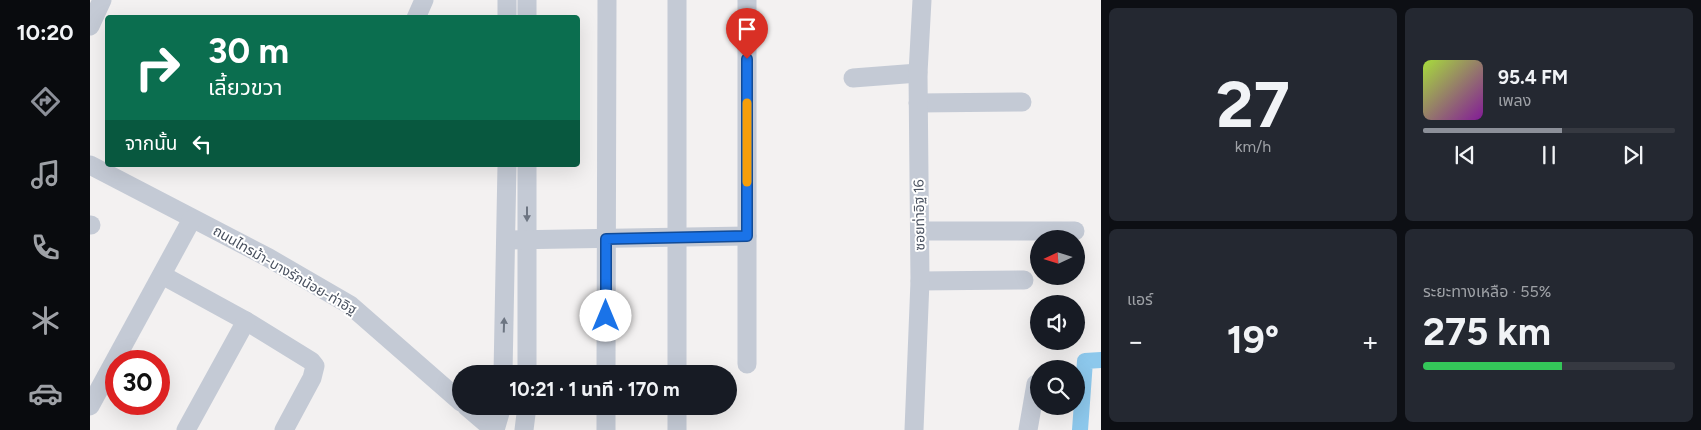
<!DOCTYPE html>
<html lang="th">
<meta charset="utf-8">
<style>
body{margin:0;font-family:Figtree,"Noto Sans Thai",sans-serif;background:#242831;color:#f1f3f6;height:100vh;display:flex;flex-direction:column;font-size:19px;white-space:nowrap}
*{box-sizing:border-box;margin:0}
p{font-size:16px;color:#9ea1a6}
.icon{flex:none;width:28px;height:28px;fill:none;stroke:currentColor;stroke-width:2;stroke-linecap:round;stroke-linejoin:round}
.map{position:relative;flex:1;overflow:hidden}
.drawer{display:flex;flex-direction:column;gap:8px;padding:8px;background:#0d0f14;width:600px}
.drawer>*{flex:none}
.hud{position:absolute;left:15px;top:15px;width:475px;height:152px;border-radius:5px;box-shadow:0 5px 20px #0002;background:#0b6e4f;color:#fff;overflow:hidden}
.needle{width:32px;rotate:266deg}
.tools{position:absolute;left:940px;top:230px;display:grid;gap:10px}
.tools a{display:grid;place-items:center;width:55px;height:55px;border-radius:50%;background:#171b24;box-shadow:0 5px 20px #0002;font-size:25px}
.speed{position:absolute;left:15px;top:350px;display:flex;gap:10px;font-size:25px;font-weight:700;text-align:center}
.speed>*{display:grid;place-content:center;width:65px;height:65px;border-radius:50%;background:#171b24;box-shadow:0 5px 20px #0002;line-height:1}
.speed .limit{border:8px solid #d22;background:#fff;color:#111}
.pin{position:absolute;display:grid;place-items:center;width:42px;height:42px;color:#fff;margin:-51px -21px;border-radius:50% 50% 50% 0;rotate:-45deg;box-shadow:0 0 5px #0007}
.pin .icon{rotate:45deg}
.me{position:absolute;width:55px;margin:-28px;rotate:0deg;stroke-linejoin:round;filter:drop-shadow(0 0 4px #0008)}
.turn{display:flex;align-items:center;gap:18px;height:105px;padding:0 20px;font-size:22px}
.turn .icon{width:65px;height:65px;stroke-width:2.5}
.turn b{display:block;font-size:35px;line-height:42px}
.then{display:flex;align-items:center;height:48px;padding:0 20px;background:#0003;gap:10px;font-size:19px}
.big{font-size:38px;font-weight:700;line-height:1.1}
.drawer .tile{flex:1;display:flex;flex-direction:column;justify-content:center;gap:8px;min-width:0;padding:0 18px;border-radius:8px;background:#242831}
.drawer .dial{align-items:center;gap:0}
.dial b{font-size:65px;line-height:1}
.song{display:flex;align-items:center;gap:15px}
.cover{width:60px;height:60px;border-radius:8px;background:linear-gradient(135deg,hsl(80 70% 55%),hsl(290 70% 35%))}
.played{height:5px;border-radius:2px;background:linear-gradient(90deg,#8c9099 55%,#363941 55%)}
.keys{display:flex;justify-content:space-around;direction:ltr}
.heat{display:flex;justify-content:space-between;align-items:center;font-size:28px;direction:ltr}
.charge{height:8px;border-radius:4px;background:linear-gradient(90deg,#34c759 55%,#363941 0)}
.drawer .tiles{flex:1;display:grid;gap:8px;grid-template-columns:repeat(2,1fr)}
.trip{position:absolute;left:362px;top:365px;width:285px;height:50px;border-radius:25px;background:#171b24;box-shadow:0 5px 20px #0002;font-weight:700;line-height:50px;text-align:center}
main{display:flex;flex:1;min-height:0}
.tab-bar{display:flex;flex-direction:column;width:90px;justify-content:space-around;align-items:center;background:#090b0e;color:#9ea1a6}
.tab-bar .icon{width:35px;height:35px}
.tab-bar .current{color:#8c9099}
.tab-bar b{font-size:22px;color:#f1f3f6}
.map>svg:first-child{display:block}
</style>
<main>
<nav class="tab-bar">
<b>10:20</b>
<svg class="icon current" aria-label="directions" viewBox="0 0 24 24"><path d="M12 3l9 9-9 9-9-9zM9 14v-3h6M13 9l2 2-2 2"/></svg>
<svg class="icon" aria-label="music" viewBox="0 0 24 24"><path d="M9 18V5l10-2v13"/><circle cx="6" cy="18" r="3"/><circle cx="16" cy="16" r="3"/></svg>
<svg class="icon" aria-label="phone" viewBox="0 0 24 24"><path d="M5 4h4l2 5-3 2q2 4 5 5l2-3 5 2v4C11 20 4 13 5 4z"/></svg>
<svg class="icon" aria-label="climate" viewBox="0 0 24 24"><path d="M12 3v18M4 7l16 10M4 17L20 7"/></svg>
<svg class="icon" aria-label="car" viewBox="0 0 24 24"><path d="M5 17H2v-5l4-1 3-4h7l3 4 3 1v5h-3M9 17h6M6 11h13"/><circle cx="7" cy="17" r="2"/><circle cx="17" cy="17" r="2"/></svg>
</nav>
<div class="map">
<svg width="1011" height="430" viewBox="0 0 1011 430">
<rect width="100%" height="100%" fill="#f3f1f1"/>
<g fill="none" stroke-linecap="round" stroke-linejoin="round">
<!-- canal -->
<path stroke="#8dc8ec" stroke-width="16" d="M990 430 995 361 1011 360"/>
<!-- minor -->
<g stroke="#c4cad5" stroke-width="19">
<path d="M326 18 334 0"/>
<path d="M417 18V0"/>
<path d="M437 18V0"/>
<path d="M0 26 12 0"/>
<path d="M763 78 828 73"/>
<path d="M828 103 932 102"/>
<path d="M0 165 179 258 260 305 371 402"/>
<path d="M437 165V374"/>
<path d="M0 225H1"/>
<path d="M830 231H985"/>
<path d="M417 240 657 236"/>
<path d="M72 275 156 321 221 361 225 366 222 378 194 430"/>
<path d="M830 281 934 280"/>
<path d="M657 364V0"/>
<path d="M413 374 417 165"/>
<path d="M516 374 517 0"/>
<path d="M587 374V0"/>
<path d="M0 406 102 219"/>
<path d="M376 406 404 430"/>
<path d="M96 430 156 321"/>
<path d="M405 430 412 406"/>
<path d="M434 430 437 406"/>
<path d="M516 430V406"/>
<path d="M587 430V406"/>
<path d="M824 430 830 281 828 73 832 0"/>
<path d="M938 430 946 384"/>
</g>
</g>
<!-- one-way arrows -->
<defs><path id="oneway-solid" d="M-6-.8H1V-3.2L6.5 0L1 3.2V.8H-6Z" transform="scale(1.25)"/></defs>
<g fill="#6d7582">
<use href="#oneway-solid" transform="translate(437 214) rotate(90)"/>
<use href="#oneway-solid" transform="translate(414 325) rotate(-88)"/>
</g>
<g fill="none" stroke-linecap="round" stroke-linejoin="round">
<defs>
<path id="route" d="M516 316V239L657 236V59"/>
</defs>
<!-- route casing -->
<use href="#route" stroke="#114b97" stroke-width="12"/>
<!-- route -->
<use href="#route" stroke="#1a73e8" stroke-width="9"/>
<!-- slow -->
<path stroke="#f59e0b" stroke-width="9" d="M657 103V182"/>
</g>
<g text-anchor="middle" stroke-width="4" stroke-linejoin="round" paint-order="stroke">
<!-- street labels -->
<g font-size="14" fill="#48505e" stroke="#fff">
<text transform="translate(829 215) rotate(-91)" y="5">ซอยท่าอิฐ 16</text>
<text transform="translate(195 270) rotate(30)" y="5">ถนนไทรม้า-บางรักน้อย-ท่าอิฐ</text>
</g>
</g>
</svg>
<div class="tools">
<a><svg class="needle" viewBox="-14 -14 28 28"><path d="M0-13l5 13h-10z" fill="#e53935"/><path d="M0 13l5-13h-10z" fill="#9ea1a6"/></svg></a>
<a><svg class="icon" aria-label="sound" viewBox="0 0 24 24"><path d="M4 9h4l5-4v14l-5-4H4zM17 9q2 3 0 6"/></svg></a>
<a><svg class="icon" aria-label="search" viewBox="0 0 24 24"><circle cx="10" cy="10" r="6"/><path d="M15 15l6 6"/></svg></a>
</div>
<div class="speed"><div class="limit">30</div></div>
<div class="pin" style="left:657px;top:59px;background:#d93025"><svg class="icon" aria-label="arrive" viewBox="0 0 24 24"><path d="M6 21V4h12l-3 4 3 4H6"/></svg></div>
<svg class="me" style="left:516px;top:316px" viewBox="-20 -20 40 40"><circle r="19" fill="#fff"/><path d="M0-13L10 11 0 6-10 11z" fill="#1a73e8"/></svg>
<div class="trip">10:21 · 1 นาที · 170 m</div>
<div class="hud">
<div class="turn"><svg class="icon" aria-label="right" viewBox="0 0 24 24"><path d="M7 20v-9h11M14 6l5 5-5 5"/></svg><div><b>30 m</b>เลี้ยวขวา</div></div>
<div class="then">จากนั้น<svg class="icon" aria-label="left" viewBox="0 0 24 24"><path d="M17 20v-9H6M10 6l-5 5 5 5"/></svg></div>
</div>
</div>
<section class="drawer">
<div class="tiles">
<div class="tile dial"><b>27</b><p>km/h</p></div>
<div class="tile">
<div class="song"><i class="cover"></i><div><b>95.4 FM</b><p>เพลง</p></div></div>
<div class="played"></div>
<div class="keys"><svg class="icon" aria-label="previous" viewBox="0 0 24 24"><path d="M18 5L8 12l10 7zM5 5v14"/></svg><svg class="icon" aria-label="pause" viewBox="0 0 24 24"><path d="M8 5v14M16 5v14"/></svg><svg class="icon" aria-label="next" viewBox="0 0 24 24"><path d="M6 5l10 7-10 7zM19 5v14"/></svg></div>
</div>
<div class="tile"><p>แอร์</p>
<div class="heat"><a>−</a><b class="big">19°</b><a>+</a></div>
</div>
<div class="tile"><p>ระยะทางเหลือ · 55%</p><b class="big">275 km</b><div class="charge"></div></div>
</div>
</section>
</main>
